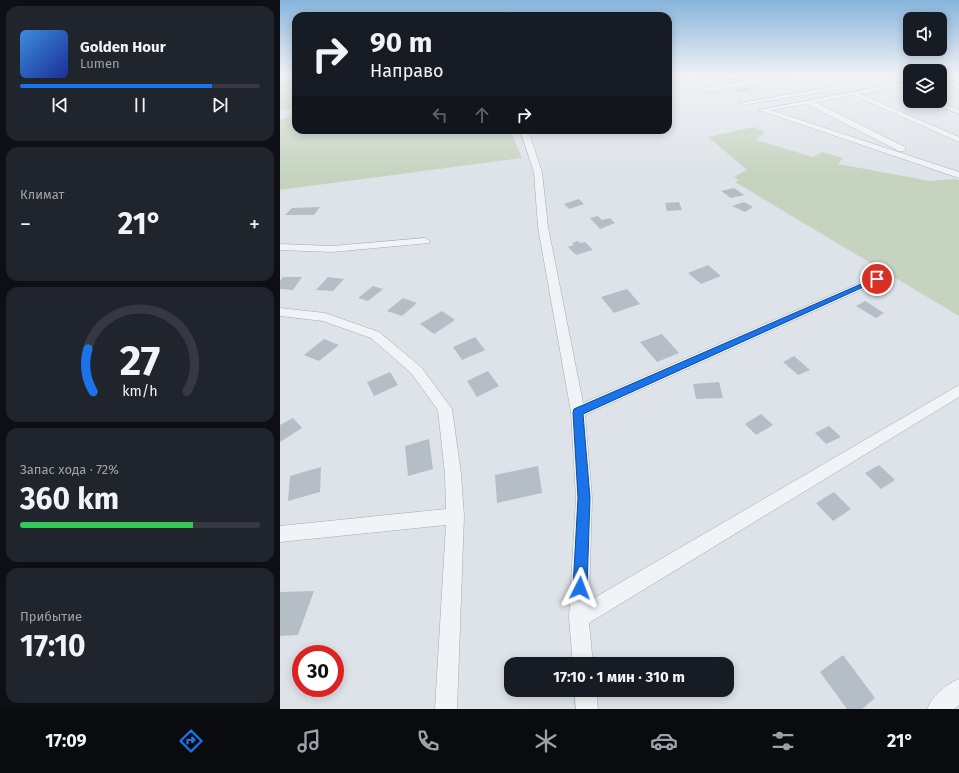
<!DOCTYPE html>
<html lang="ru">
<meta charset="utf-8">
<style>
body{margin:0;font-family:"Fira Sans",sans-serif;background:#20242c;color:#f1f3f6;height:100vh;display:flex;flex-direction:column;font-size:15px;white-space:nowrap}
*{box-sizing:border-box;margin:0}
p{font-size:13px;color:#9ea1a6}
.icon{flex:none;width:22px;height:22px;fill:none;stroke:currentColor;stroke-width:2;stroke-linecap:round;stroke-linejoin:round}
.map{position:relative;flex:1;overflow:hidden}
.drawer{display:flex;flex-direction:column;gap:6px;padding:6px;background:#0d0f14;width:280px}
.drawer>*{flex:none}
.guide{position:absolute;left:12px;top:12px;width:380px;height:122px;border-radius:12px;box-shadow:0 2px 10px #0003;background:#171b24;color:#f1f3f6;overflow:hidden}
.controls{position:absolute;left:623px;top:12px;display:grid;gap:8px}
.controls a{display:grid;place-items:center;width:44px;height:44px;border-radius:8px;background:#171b24;box-shadow:0 2px 10px #0003;font-size:20px}
.speed{position:absolute;left:12px;top:645px;display:flex;gap:8px;font-size:20px;font-weight:700;text-align:center}
.speed>*{display:grid;place-content:center;width:52px;height:52px;border-radius:50%;background:#171b24;box-shadow:0 2px 10px #0003;line-height:1}
.speed .limit{border:6px solid #d22;background:#fff;color:#111}
.pin{position:absolute;display:grid;place-items:center;width:34px;height:34px;color:#fff;margin:-17px;border:2px solid #fff;border-radius:50%;box-shadow:0 1px 4px #0007}
.me{position:absolute;width:44px;margin:-22px;rotate:3deg;stroke-linejoin:round;filter:drop-shadow(0 0 3px #0008)}
.turn{display:flex;align-items:center;gap:14px;height:84px;padding:0 12px;font-size:18px}
.turn .icon{width:52px;height:52px;stroke-width:2.5}
.turn b{display:block;font-size:28px;line-height:34px}
.lanes{display:flex;align-items:center;height:38px;padding:0 12px;background:#0003;justify-content:center;gap:20px;direction:ltr}
.lanes .off{opacity:.35}
.big{font-size:30px;font-weight:700;line-height:1.1}
.drawer .card{flex:1;display:flex;flex-direction:column;justify-content:center;gap:6px;min-width:0;padding:0 14px;border-radius:12px;background:#20242c}
.drawer .dial{align-items:center;gap:0}
.dial svg{height:104px;overflow:visible;fill:none;stroke:#363941;stroke-width:7;stroke-linecap:round;text-anchor:middle}
.dial text{fill:#f1f3f6;stroke:none}
.song{display:flex;align-items:center;gap:12px}
.cover{width:48px;height:48px;border-radius:6px;background:linear-gradient(135deg,hsl(210 70% 55%),hsl(230 70% 35%))}
.played{height:4px;border-radius:2px;background:linear-gradient(90deg,#1a73e8 80%,#363941 80%)}
.keys{display:flex;justify-content:space-around;direction:ltr}
.heat{display:flex;justify-content:space-between;align-items:center;font-size:22px;direction:ltr}
.charge{height:6px;border-radius:3px;background:linear-gradient(90deg,#34c759 72%,#363941 0)}
.trip{position:absolute;left:224px;top:657px;width:230px;height:40px;border-radius:12px;background:#171b24;box-shadow:0 2px 10px #0003;font-weight:700;line-height:40px;text-align:center}
.tabs{display:flex;height:64px;justify-content:space-around;align-items:center;background:#090b0e;color:#9ea1a6}
.tabs .icon{width:28px;height:28px}
.tabs .selected{color:#1a73e8}
.tabs b{font-size:18px;color:#f1f3f6}
main{display:flex;flex:1;min-height:0}
.map>svg:first-child{display:block}
</style>
<main>
<section class="drawer">
<div class="card">
<div class="song"><i class="cover"></i><div><b>Golden Hour</b><p>Lumen</p></div></div>
<div class="played"></div>
<div class="keys"><svg class="icon" aria-label="previous" viewBox="0 0 24 24"><path d="M18 5L8 12l10 7zM5 5v14"/></svg><svg class="icon" aria-label="pause" viewBox="0 0 24 24"><path d="M8 5v14M16 5v14"/></svg><svg class="icon" aria-label="next" viewBox="0 0 24 24"><path d="M6 5l10 7-10 7zM19 5v14"/></svg></div>
</div>
<div class="card"><p>Климат</p>
<div class="heat"><a>−</a><b class="big">21°</b><a>+</a></div>
</div>
<div class="card dial"><svg viewBox="0 0 100 80">
<path d="M14 69A42 42 0 1 1 86 69"/>
<path d="M14 69A42 42 0 0 1 10 36" stroke="#1a73e8"/>
<text x="50" y="56" font-size="32" font-weight="700">27</text>
<text x="50" y="72" font-size="11">km/h</text>
</svg></div>
<div class="card"><p>Запас хода · 72%</p><b class="big">360 km</b><div class="charge"></div></div>
<div class="card"><p>Прибытие</p><b class="big">17:10</b></div>
</section>
<div class="map">
<svg width="679" height="709" viewBox="0 0 679 709">
<rect width="100%" height="100%" fill="#dee3e9"/>
<!-- green -->
<g fill="#c6d3bf">
<path d="M8 75H16V130H230L242 158 0 190V120L10 117 15 110H0V79Z"/>
<path d="M474 127 485 132 476 140 533 157 543 152 563 158 558 164 650 181 675 179 679 180V316L455 182 459 180 454 177 467 170 428 137Z"/>
</g>
<!-- building -->
<g fill="#b5bdc6">
<path d="M467 87 472 89 459 93 452 89Z"/>
<path d="M454 188 464 195 451 198 441 191Z"/>
<path d="M299 199 304 204 289 209 284 204Z"/>
<path d="M399 202 402 210 387 211 385 203Z"/>
<path d="M464 202 473 207 465 212 452 206Z"/>
<path d="M40 207 34 215H5L12 208Z"/>
<path d="M318 216 322 220 330 218 335 223 320 229 310 218Z"/>
<path d="M298 241 300 243 305 242 313 250 296 255 288 247 294 245 292 243Z"/>
<path d="M428 265 441 276 421 284 408 273Z"/>
<path d="M3 277H22L13 290 0 289V281Z"/>
<path d="M48 277 64 279 53 291 36 290Z"/>
<path d="M93 286 103 289 88 301 78 298Z"/>
<path d="M347 289 360 304 334 313 321 297Z"/>
<path d="M123 298 137 303 122 316 107 311Z"/>
<path d="M585 301 604 313 596 318 576 306Z"/>
<path d="M162 311 175 320 154 334 140 324Z"/>
<path d="M382 334 399 353 377 362 360 342Z"/>
<path d="M195 337 205 350 182 360 173 347Z"/>
<path d="M44 339 59 345 39 361 24 355Z"/>
<path d="M514 356 530 370 518 375 503 362Z"/>
<path d="M208 371 219 386 197 397 187 381Z"/>
<path d="M110 372 118 385 94 396 87 382Z"/>
<path d="M439 382 443 398 416 399 413 384Z"/>
<path d="M481 414 493 425 476 435 465 424Z"/>
<path d="M13 418 22 428 0 442V425Z"/>
<path d="M549 426 561 437 546 444 535 433Z"/>
<path d="M149 439 153 469 128 476 125 446Z"/>
<path d="M599 465 615 480 601 489 585 473Z"/>
<path d="M258 466 262 493 217 503 215 475Z"/>
<path d="M41 467 40 492 8 501 10 476Z"/>
<path d="M554 492 571 509 553 521 536 503Z"/>
<path d="M34 591 18 635 0 636V592Z"/>
<path d="M563 655 595 698 582 709H567L540 672Z"/>
</g>
<g fill="none" stroke-linecap="round" stroke-linejoin="round">
<defs>
<g id="street">
<path d="M453 74H468L420 84 429 88 506 74H521L428 92 411 83Z"/>
<path d="M660 79 679 85V89L660 83Z"/>
<path d="M630 81V85L580 94 679 137V142L573 95 535 102 625 147V151H619L527 104 490 110 679 172V178L479 110Z"/>
<path d="M558 86 561 88 560 89 463 105 460 103Z"/>
<path d="M648 101H657L679 110V114Z"/>
<path d="M240 130H248L262 172 268 227 303 403 593 277 597 276 603 279 601 281 305 415 312 498 309 601 679 385V397L309 623 313 664H293L289 618 296 498 291 412 258 227 254 172Z"/>
<path d="M145 238 150 241 149 243 52 252 0 250V244L52 246Z"/>
<path d="M0 308 45 313 99 332 141 367 172 409 181 474 184 516 177 709H155L166 525 0 542V526L166 509 165 474 158 410 131 373 91 338 43 321 0 316Z"/>
<path d="M679 679V705L674 709H647C652 696 666 684 679 679Z"/>
<path d="M294 690H316L318 709H296Z"/>
</g>
</defs>
<!-- street casing -->
<use href="#street" stroke="#a3aab3" stroke-width="1"/>
<!-- street -->
<use href="#street" fill="#f1f4f7" fill-rule="evenodd"/>
</g>
<!-- sky -->
<linearGradient id="sky" x2="0" y2="1"><stop stop-color="#87b4dc"/><stop offset="0.43" stop-color="#f0f2f5"/><stop offset="1" stop-color="#f0f2f5" stop-opacity="0"/></linearGradient>
<rect width="679" height="174" fill="url(#sky)"/>
<!-- route -->
<path fill="#1a73e8" stroke="#114b97" d="M595 278 601 279 303 414 310 498 307 588 305 592 300 594 295 592 293 588 298 498 293 412 294 409Z"/>
</svg>
<div class="controls">
<a><svg class="icon" aria-label="sound" viewBox="0 0 24 24"><path d="M4 9h4l5-4v14l-5-4H4zM17 9q2 3 0 6"/></svg></a>
<a><svg class="icon" aria-label="layers" viewBox="0 0 24 24"><path d="M12 4l9 5-9 5-9-5zM3 14l9 5 9-5"/></svg></a>
</div>
<div class="speed"><div class="limit">30</div></div>
<div class="pin" style="left:597px;top:279px;background:#d93025"><svg class="icon" aria-label="arrive" viewBox="0 0 24 24"><path d="M6 21V4h12l-3 4 3 4H6"/></svg></div>
<svg class="me" style="left:300px;top:588px" viewBox="-20 -20 40 40"><path d="M0-17L14 15 0 8-14 15z" fill="#1a73e8" stroke="#fff" stroke-width="4"/></svg>
<div class="trip">17:10 · 1 мин · 310 m</div>
<div class="guide">
<div class="turn"><svg class="icon" aria-label="right" viewBox="0 0 24 24"><path d="M7 20v-9h11M14 6l5 5-5 5"/></svg><div><b>90 m</b>Направо</div></div>
<div class="lanes"><svg class="icon off" aria-label="left" viewBox="0 0 24 24"><path d="M17 20v-9H6M10 6l-5 5 5 5"/></svg><svg class="icon off" aria-label="ahead" viewBox="0 0 24 24"><path d="M12 20V5M6 11l6-6 6 6"/></svg><svg class="icon" aria-label="right" viewBox="0 0 24 24"><path d="M7 20v-9h11M14 6l5 5-5 5"/></svg></div>
</div>
</div>
</main>
<nav class="tabs">
<b>17:09</b>
<svg class="icon selected" aria-label="directions" viewBox="0 0 24 24"><path d="M12 3l9 9-9 9-9-9zM9 14v-3h6M13 9l2 2-2 2"/></svg>
<svg class="icon" aria-label="music" viewBox="0 0 24 24"><path d="M9 18V5l10-2v13"/><circle cx="6" cy="18" r="3"/><circle cx="16" cy="16" r="3"/></svg>
<svg class="icon" aria-label="phone" viewBox="0 0 24 24"><path d="M5 4h4l2 5-3 2q2 4 5 5l2-3 5 2v4C11 20 4 13 5 4z"/></svg>
<svg class="icon" aria-label="climate" viewBox="0 0 24 24"><path d="M12 3v18M4 7l16 10M4 17L20 7"/></svg>
<svg class="icon" aria-label="car" viewBox="0 0 24 24"><path d="M5 17H2v-5l4-1 3-4h7l3 4 3 1v5h-3M9 17h6M6 11h13"/><circle cx="7" cy="17" r="2"/><circle cx="17" cy="17" r="2"/></svg>
<svg class="icon" aria-label="filters" viewBox="0 0 24 24"><path d="M4 7h16M4 17h16"/><circle cx="9" cy="7" r="2"/><circle cx="15" cy="17" r="2"/></svg>
<b>21°</b>
</nav>
